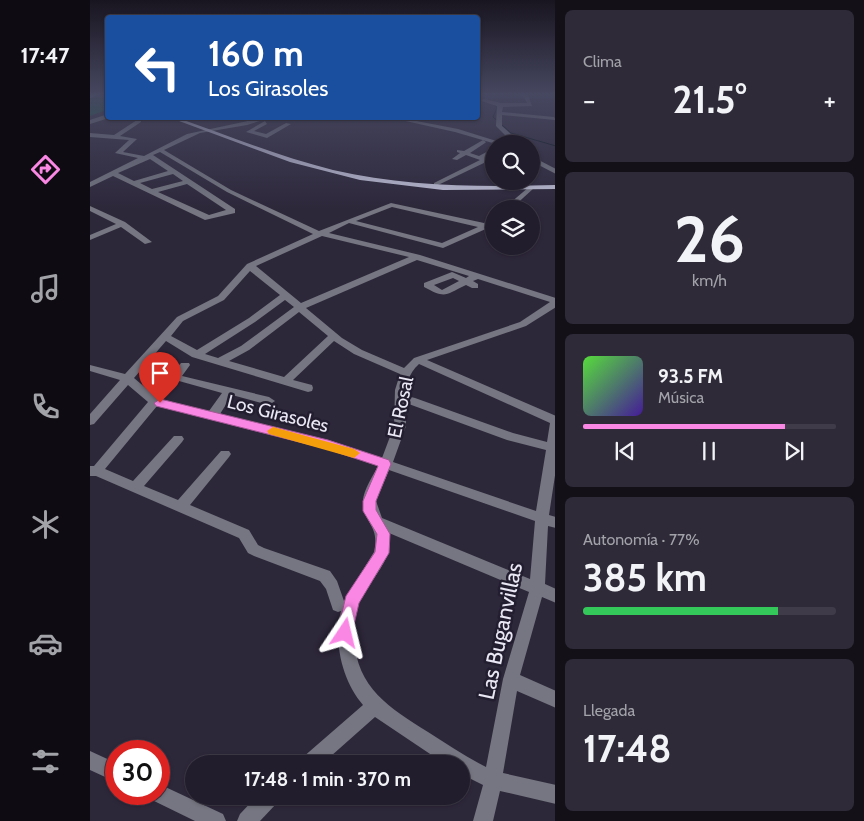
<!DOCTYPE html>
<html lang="es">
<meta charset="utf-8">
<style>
body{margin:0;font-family:Cabin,sans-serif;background:#2e2a38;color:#f1f3f6;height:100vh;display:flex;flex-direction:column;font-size:19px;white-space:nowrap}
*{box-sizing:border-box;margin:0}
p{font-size:16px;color:#a2a2a9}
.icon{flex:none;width:28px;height:28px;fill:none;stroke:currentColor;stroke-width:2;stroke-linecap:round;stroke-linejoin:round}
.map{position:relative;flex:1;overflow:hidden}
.sheet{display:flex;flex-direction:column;gap:10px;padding:10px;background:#131018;width:309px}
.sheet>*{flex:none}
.banner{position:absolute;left:15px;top:15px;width:375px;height:105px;border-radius:5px;box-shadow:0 1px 4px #0004,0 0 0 1px #3f3b48;background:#1a4fa0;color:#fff;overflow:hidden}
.fabs{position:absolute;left:395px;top:135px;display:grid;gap:10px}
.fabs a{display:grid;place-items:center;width:55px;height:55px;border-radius:50%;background:#221d2c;box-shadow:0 1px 4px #0004,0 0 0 1px #3f3b48;font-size:25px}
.speed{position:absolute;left:15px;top:740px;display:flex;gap:10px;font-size:25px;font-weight:700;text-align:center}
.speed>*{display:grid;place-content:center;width:65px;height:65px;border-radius:50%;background:#221d2c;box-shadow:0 1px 4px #0004,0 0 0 1px #3f3b48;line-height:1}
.speed .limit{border:8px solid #d22;background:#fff;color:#111}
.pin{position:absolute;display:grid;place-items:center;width:42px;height:42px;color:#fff;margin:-51px -21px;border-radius:50% 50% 50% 0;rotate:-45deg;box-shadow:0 0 5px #0007}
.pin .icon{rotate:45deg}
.me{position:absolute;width:55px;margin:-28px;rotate:10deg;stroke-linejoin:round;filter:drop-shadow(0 0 4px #0008)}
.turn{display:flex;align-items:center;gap:18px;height:105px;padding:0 20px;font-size:22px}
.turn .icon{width:65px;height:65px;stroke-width:2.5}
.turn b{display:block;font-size:35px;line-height:42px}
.big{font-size:38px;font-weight:700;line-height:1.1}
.sheet .widget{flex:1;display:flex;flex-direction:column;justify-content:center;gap:8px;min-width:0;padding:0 18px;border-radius:8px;background:#2e2a38}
.sheet .dial{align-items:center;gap:0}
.dial b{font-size:65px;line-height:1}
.song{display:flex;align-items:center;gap:15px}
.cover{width:60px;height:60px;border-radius:8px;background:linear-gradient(135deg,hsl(110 70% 55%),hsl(260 70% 35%))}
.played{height:5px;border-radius:2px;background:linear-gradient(90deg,#fb87e5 80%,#3f3b48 80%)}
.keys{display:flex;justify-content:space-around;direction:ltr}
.heat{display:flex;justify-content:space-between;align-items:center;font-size:28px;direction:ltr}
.charge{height:8px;border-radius:4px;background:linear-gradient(90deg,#34c759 77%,#3f3b48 0)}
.trip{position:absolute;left:95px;top:755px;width:285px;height:50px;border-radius:25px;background:#221d2c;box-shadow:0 1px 4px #0004,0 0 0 1px #3f3b48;font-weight:700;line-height:50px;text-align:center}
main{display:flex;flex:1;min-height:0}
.dock{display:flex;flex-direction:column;width:90px;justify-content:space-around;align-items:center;background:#0e0c12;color:#a2a2a9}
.dock .icon{width:35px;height:35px}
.dock .on{color:#fb87e5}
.dock b{font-size:22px;color:#f1f3f6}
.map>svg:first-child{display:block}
</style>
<main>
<nav class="dock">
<b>17:47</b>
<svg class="icon on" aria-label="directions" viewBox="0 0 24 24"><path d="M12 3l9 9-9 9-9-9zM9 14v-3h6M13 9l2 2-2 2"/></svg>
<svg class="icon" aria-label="music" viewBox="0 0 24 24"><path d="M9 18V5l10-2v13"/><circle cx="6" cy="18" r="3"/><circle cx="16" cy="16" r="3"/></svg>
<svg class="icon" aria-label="phone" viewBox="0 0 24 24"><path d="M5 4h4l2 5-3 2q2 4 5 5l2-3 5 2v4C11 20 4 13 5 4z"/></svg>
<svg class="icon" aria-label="climate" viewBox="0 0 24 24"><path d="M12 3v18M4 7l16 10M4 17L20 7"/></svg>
<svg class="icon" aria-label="car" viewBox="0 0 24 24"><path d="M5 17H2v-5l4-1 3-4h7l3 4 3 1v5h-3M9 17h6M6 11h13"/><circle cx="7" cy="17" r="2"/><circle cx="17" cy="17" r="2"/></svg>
<svg class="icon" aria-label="filters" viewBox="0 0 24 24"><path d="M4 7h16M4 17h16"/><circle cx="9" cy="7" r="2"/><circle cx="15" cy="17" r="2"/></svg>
</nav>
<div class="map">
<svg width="466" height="821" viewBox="0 0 466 821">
<rect width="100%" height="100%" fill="#2d273a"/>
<!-- green -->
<path fill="#0d5b40" d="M12 94H17V110L0 116V97Z"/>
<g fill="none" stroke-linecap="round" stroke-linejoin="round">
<!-- stream -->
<g stroke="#031317" stroke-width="1">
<path d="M388 101 396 102"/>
<path d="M404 104 407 108 403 117 421 133 466 146"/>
</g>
<!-- minor -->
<g fill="#757681" fill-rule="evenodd">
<path d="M427 94 438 95 442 106 413 107 412 112 464 117 466 120 412 115V126L424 137 426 144H420L419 139 406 126 407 106 391 101 394 99 411 103H437L434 97Z"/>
<path d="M18 114 19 118 0 124V120Z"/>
<path d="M172 118H179L157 125 110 133 74 150 141 190 229 231 301 203 394 223 404 217V223L398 228 353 248 259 223 239 233 330 255 466 298V307L436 326 337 360 466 416V469L459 515 466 517V528L458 526 455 584 466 589V603L452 597 430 675 466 691V708L427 691 413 773 466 785V804L410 791 403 821H383L393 785 371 774V764H355L285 717 232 764H209L212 758 273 705C252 681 243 641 251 611L248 612 243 610 236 589 230 581 164 556 158 553 149 538 6 476H0V466H4L58 402 38 385 4 424 0 425V414L30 380 0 371V365L35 374 87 317 128 296 157 264 223 234 137 192 70 152 63 155 145 209V213L115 220 23 176 0 187V182L48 158 25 153 39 140 0 137V133L24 135 47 120H51V122L30 136 47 139 33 152 54 156 97 134ZM60 159 78 171 44 181 28 173ZM83 174 93 181 62 189 50 183ZM97 184 136 210 119 215 68 192ZM302 207 388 227 352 243 266 221ZM232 236 319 257 211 303 166 266ZM327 260 379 276 376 278 362 272 334 283V287C356 299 355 295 376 285L382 288H388V284L383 281 388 279 460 302 430 322 324 358 314 368 272 350 252 338 216 308ZM160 271 190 295 159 318 107 350 81 336 93 321 134 300ZM363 278 369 281 352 290 344 285ZM195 300 204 307 151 346 128 358 115 354 165 322ZM209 312 238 336 194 377 139 361 159 350ZM76 341 102 357 218 392 222 391 223 388 222 385 203 380 244 341 264 354 310 374 305 390 304 426 292 458 238 440 130 414 142 395 179 405 185 401 179 397 92 376 100 365 99 363H91L64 395 44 378ZM329 364 460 423 457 442 423 433 325 398 321 397 316 400C316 385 318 374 329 364ZM88 380 89 381 132 393 119 411 72 400ZM316 403 417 440 456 450 446 511 303 462 316 426ZM67 406 236 448 288 466C283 476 272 492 273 503 274 524 290 525 284 552L254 601 247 581 240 571 174 548 168 545 159 530 100 505 139 457 141 454 139 451H131L88 500 54 486 92 442 94 439 92 436H84L43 481 15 469ZM299 470 445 521 440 579 292 518 286 501ZM299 533 439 592 413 679 396 767C376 757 357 744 338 732 299 707 267 689 264 638 264 626 264 612 270 600 280 579 305 559 299 533Z"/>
<path d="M302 118H311L368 129 416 144H406L365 132Z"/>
<path d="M175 121 177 124 164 131 176 134 196 123 201 124 177 138 156 132Z"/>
<path d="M393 140 396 142 395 143 380 153 389 156 404 148V153L395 158 398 159V161L348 185H344V183L390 160 376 155 367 160 362 159 370 153 367 152V150L374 151Z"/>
<path d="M441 156 466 169V174L441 161Z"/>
<path d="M439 187 444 188 421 209H413Z"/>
<path d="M0 206 35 222 62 242 55 244 31 227 0 240V235L26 224 0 211Z"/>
<path d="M0 751 26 763V782L0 770Z"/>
<path d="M69 784 133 814 136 821H105L62 800 60 794H69Z"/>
<path d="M167 796H189L187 803 170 821H147L150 814Z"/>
</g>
<!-- major -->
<g fill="#c1c2d8" fill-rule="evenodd">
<path d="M0 94H10L0 98Z"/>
<path d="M81 118H88C139 136 190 157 243 170 316 187 391 187 466 185V189L353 190 270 180 200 162Z"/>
</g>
</g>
<!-- sky -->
<linearGradient id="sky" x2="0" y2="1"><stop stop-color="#191520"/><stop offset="0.45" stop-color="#464760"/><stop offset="1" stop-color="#464760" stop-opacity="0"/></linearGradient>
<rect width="466" height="209" fill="url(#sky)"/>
<!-- route -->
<path fill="#fb87e5" stroke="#a35895" d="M70 399 238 440 299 460 301 464 286 501V510L300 534 299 553 269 603 261 638 255 640 250 638 247 633 256 596 285 552 287 534 273 511V501L288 466 237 449 66 406 64 403Z"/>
<!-- slow -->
<path fill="#f59e0b" d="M183 427 264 449 270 453 264 458 179 434 177 431Z"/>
<g text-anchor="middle" stroke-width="5" stroke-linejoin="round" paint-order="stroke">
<!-- street labels -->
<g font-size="19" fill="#eae7f4" stroke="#231d30">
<text transform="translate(310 407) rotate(-78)" y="7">El Rosal</text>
<text transform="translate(188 413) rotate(14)" y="7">Los Girasoles</text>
</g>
<!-- near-street labels -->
<g font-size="22" fill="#eae7f4" stroke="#231d30">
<text transform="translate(410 631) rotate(-78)" y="8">Las Buganvillas</text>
</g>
</g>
</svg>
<div class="fabs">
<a><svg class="icon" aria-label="search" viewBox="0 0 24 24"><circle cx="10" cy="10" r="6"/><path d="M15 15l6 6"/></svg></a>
<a><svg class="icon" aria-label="layers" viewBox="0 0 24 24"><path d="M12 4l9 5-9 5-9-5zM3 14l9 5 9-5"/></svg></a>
</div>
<div class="speed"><div class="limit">30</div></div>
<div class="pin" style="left:70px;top:403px;background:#d93025"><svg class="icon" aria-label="arrive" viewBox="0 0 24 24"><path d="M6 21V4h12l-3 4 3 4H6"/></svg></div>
<svg class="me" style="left:255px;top:633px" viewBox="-20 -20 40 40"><path d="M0-17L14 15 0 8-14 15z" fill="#fb87e5" stroke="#fff" stroke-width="4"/></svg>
<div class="trip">17:48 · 1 min · 370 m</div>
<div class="banner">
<div class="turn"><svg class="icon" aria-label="left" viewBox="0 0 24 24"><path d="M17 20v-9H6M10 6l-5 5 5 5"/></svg><div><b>160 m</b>Los Girasoles</div></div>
</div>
</div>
<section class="sheet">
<div class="widget"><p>Clima</p>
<div class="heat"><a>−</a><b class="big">21.5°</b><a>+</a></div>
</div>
<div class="widget dial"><b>26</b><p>km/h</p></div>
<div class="widget">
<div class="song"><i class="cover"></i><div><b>93.5 FM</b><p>Música</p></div></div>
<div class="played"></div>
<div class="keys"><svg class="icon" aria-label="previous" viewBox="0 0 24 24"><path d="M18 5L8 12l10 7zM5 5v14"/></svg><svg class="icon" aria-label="pause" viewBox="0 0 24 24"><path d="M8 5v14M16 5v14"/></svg><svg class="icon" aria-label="next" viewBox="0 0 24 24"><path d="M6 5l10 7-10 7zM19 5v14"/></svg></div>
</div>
<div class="widget"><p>Autonomía · 77%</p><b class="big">385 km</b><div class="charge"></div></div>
<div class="widget"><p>Llegada</p><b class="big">17:48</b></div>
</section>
</main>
